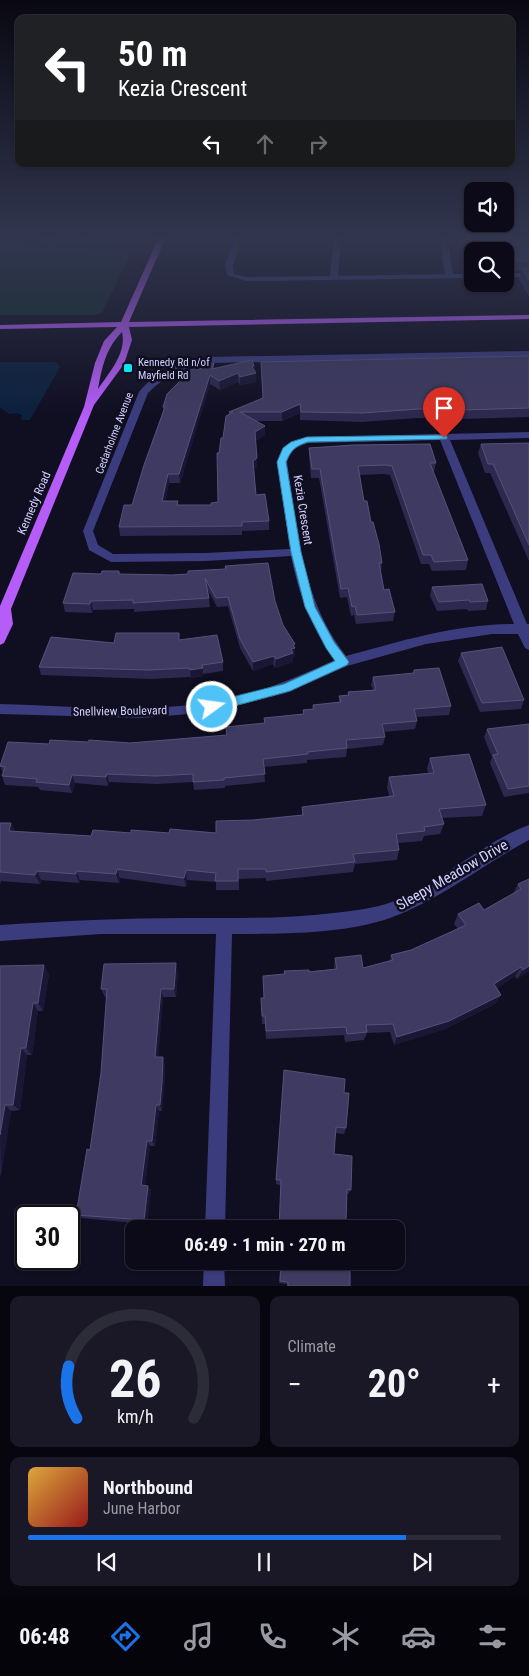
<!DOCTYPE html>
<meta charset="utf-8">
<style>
body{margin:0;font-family:"Roboto Condensed",sans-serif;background:#1a1826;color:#f1f3f6;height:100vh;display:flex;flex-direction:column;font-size:19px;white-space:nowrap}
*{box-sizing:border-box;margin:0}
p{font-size:16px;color:#9a9aa2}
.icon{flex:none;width:28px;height:28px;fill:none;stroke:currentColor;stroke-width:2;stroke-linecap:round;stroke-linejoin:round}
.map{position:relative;height:1286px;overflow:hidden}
.panel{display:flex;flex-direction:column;gap:10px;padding:10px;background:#07060e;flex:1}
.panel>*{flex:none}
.banner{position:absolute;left:15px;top:15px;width:500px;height:152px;border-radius:10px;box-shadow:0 1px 4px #0004,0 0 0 1px #2c2b38;background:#202124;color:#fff;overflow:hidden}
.controls{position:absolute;left:464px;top:182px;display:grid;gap:10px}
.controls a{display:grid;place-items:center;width:50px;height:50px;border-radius:10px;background:#0c0a19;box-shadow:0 1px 4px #0004,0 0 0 1px #2c2b38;font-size:25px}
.speed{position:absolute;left:15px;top:1205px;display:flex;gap:10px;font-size:25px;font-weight:700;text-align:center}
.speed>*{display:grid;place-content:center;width:65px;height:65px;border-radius:50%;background:#0c0a19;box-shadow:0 1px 4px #0004,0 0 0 1px #2c2b38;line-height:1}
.speed .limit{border:2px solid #111;border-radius:8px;background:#fff;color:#111}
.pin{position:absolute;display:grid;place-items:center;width:42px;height:42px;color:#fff;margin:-51px -21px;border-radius:50% 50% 50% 0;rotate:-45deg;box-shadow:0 0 5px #0007}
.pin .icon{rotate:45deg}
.me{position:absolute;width:55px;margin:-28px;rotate:76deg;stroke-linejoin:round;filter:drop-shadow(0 0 4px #0008)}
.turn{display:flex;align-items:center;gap:18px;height:105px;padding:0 20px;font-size:22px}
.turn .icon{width:65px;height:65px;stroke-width:2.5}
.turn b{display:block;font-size:35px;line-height:42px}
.lanes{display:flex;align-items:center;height:48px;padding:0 20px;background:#0003;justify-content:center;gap:25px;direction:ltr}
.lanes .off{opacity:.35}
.big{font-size:38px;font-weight:700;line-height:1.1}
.panel .widget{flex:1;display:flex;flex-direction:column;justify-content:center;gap:8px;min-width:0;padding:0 18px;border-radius:10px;background:#1a1826}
.panel .dial{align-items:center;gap:0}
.dial svg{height:130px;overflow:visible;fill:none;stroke:#2c2b38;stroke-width:7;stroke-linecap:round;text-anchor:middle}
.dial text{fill:#f1f3f6;stroke:none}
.song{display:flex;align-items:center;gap:15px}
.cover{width:60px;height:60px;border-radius:8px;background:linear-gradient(135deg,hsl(40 70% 55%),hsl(0 70% 35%))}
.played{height:5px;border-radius:2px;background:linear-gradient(90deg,#1a73e8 80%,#2c2b38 80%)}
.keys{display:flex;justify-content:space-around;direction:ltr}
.heat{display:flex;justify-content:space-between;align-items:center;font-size:28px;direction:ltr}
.panel .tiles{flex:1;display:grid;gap:10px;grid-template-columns:1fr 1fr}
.widget:last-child{grid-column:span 2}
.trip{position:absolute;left:125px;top:1220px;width:280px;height:50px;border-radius:10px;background:#0c0a19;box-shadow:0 1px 4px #0004,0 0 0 1px #2c2b38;font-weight:700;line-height:50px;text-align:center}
.dock{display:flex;height:80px;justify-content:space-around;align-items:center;background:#05040a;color:#9a9aa2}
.dock .icon{width:35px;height:35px}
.dock .current{color:#1a73e8}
.dock b{font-size:22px;color:#f1f3f6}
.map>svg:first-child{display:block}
</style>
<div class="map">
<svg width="529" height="1286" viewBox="0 0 529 1286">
<rect width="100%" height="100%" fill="#100e21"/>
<!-- green -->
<path fill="#122b29" d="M0 245 132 250 102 313 95 315H0Z"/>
<!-- water -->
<path fill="#0b203d" d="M0 362H50L57 363 60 367 30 420H21L22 415 17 413 9 414 0 407Z"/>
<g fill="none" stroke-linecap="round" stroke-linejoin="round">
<!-- minor -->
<g fill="#3b3c7e" fill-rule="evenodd">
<path d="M235 237H242L233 266 234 274 246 277 330 276 334 237H341L338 276 445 274 440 237H447L453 274H472V278L246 281 227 275 225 266Z"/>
<rect x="505" y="273" width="24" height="4"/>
<path d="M529 351V357L208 363C185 368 165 375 148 393L93 531 98 545 113 554 205 553 290 549 277 462C283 446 291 441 307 437L529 432V438L450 440 527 624H529V650L525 648 518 634H492L426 644 347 666 286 693 213 712 141 718 0 714V704C70 706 143 713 213 702 256 695 295 678 335 660 311 628 299 595 291 556L205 561 111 562 89 550 83 531 139 392C157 370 182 363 208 357ZM440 440 514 624C457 624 401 641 346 656 302 599 297 531 287 462 291 450 296 447 308 443Z"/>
<path d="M529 825V840C482 865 440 900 390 918 345 934 280 934 232 934L225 1229H205L216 934H101L0 941V925C63 921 123 918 186 918 236 918 284 919 334 913 351 911 369 909 386 904 438 887 478 844 529 825Z"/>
<path d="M204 1261H224L225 1286H203Z"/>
</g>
<!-- major -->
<path fill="#b65cf9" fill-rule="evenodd" d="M159 237H166L129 322 529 315V319L129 327 132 340 124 364 94 405 11 609 13 624 4 643 0 645V606L84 407 95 363 104 341 117 327 0 329V325L121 322ZM122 332C127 353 109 373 98 389 102 367 106 348 122 332Z"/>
</g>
<!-- wall -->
<g fill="#2d284e">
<path d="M35 237H68L65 243 44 249 43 241H39Z"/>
<path d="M77 237H106L89 243Z"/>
<path d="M502 237H529V297L519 279 521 271H515L507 257Z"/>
<path d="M529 356V417L462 419 461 421H448L446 418H417L361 422 300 420V413L282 421H256L265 435 255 441 257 467 254 469 256 495 269 521V530L242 531V535L120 536 119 527 132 505 163 411V407L180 381V375L197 370 214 363V368L254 366 256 382 240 385 238 382 220 390 210 384 180 483H169L165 501H178V505H211L218 502 219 453 229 415V412L263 398 261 362Z"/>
<path d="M529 443V561L490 473H485L478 453 481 444Z"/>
<path d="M309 448 436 463 434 472H433L468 560 466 570 432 571 429 564H421L390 475 384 474 359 475 364 501 371 522 382 563 381 572 384 590 395 612 393 621 356 624 354 615 351 616 347 597 340 598 319 478H311L309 457Z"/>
<path d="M119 571 120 574 172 575 188 574 275 601 283 625 295 644V657H293V662L275 668 273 664 253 671 240 648 228 606 217 607 208 590 210 607 134 612V609L93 610 92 613 65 612 63 603 101 574Z"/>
<path d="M432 587 488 601 486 610 468 611 467 609 437 611 430 596Z"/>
<path d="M180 640 223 662V671L203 674V676L191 678 190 677 151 679 41 675 39 667 114 643Z"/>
<path d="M461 653 524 700 521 709 480 712 458 661Z"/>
<path d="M414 670 451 706 449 715 416 717 417 721 415 729 384 732 385 737 383 745 347 749 346 757 307 760V763L264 767 265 782 225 786V788L194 790 193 782 157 784 109 782 108 786 75 783 72 793 40 790 38 787 5 785 2 776 3 773 0 766 49 744 130 743 226 735V727L264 723V718L303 714V710L312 709 313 705 339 702V696L348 695V692L373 690 371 685 373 677 413 673Z"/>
<path d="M529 724V793L504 797 490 763 492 757 484 737 487 729Z"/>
<path d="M430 758 486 805 482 816 442 818 444 824 440 834 424 836 422 841 398 843 399 850 397 860 355 864 353 872 266 881V878L239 879V890H216V882L187 880 186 887 120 878 119 883 80 880 79 883 41 880 40 884 1 881 0 885V823H11L15 831 91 836 131 833H216L253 820 302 815V807L389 796 387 787 389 777 428 773 427 768Z"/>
<path d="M529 879V971L517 979 515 976 497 988 501 995 495 1004 445 1029 394 1045 390 1032 367 1033 364 1040 345 1042 344 1035 266 1039 265 1024H262L261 998H264L284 974 334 969 335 958 363 968 390 961 391 955 411 950 458 929 454 924 458 914 484 910 513 894 518 884Z"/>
<path d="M0 966 49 974 43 1011H38L32 1055H27L20 1110 11 1111 0 1178Z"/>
<path d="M178 972 176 997H163L158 1057 165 1064 164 1089 162 1111H159L155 1146H150L145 1186 151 1190 147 1224 81 1218 76 1215 90 1150 101 1073 107 997H105L101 989Z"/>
<path d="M284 1070 344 1093 346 1128 344 1134 335 1133 334 1154 351 1190 348 1194H347L346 1222 351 1229 280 1185 276 1184Z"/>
<path d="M281 1261 350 1286H287V1284L279 1283Z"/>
</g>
<!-- shaded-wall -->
<g fill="#1a1634">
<path d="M58 237H68L65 243 44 249 43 241Z"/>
<path d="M88 237H106L89 243Z"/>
<path d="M254 366V374L256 373V382L240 385V377Z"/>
<path d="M238 373V382L220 390 219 381Z"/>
<path d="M210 375V384L180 483 179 474Z"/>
<path d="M300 404V413L282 421V412Z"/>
<path d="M265 426V435L255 441V432Z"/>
<path d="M257 458V467L253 470V461Z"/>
<path d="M168 474 169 483 163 510 162 501Z"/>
<path d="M91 601 93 610 92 613 90 604Z"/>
<path d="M295 644V657H293V662L275 668 276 659 291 649 293 645Z"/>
<path d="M274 656 273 664 253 671V662Z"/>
<path d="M203 668V676L191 678 190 670Z"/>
<path d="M107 774 109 782 108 786 106 777Z"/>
<path d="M72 775 75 783 72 793 69 785Z"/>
<path d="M11 823 16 833 9 831Z"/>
<path d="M117 869 120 878 119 883 116 874Z"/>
<path d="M186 870 187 880 186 887 184 878Z"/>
<path d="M37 871 41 880 40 884 35 875Z"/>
<path d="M76 871 80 880 79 883 76 874Z"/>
<path d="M176 963 178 972 176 997 174 989Z"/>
<path d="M44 965 49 974 43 1011 38 1003Z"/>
<path d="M529 966V971L517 979 523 970Z"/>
<path d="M521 967 515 976 489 993 494 984Z"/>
<path d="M161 989 163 997 158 1064 155 1057Z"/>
<path d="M501 995 495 1004 445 1029 394 1045 397 1037Z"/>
<path d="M33 1003 38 1011 32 1055 26 1048Z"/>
<path d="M21 1048 27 1055 20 1110 13 1105Z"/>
<path d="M163 1057 165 1064 164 1089 162 1111 160 1105Z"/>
<path d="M5 1105 11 1111 1 1178 0 1135Z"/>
<path d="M156 1105 159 1111 155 1146 152 1141Z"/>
<path d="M147 1141 150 1146 145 1190 141 1185Z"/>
<path d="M148 1186 151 1190 147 1224 144 1220Z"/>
</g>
<!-- building -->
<g fill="#3f3a61" stroke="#565179">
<path d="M45 237H58L43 241Z"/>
<path d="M507 237H529V261H517L509 247Z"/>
<path d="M522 268H529V281Z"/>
<path d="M529 356V408L462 410 463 412 449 413 448 409H419L362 413 301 412 300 404 282 412H240L265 426 255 432 257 458 253 461 256 495 265 494 269 521 242 522V526L119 527 124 505H132L144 465 165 407H163L167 394 183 378 180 375 195 368 197 370 214 363 212 369 252 360 254 366 252 367 256 373 240 377 238 373 219 381 210 375 179 474H168L162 501H178L177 505H211V503L218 502 217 453H219L221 438H223L226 416 233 412H229L263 398 261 362Z"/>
<path d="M529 443V545L493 464H488L481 444Z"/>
<path d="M430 444 436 463H430L468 560 434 562 431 555H423L392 466 385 465 358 466 364 501H367L371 522H373L379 544 382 563H379L384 590 389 589 395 612 357 615 355 606 352 607 348 588 341 589 320 469H312L309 448 353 445Z"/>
<path d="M268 563 275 601 283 625 295 644 293 645 295 648 291 649 293 653 276 659 274 656 253 662 240 639 228 597 216 598 205 578 209 598 133 603V600L91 601 90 604 63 603 73 573 101 574 102 571H119V574L172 575 188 574V571L226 569 225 566Z"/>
<path d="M482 584 488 601 470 602 469 600 439 602 432 587Z"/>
<path d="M116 633H179V640L217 635 223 662 202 665 203 668 190 670 189 668 149 670 39 667 51 637 114 643Z"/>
<path d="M502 647 524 700 482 703 461 653Z"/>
<path d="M439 668 451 706 414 709 417 721 382 724 385 737 346 740 347 748 307 752 308 754 263 759 265 774 224 778V780L193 782V774L156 776 107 774 106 777 72 775 69 785 36 782 37 779 2 776 5 767 0 766 8 742 49 744 50 740 88 742 89 740 130 743 227 735 226 727 265 723 264 718 304 714 303 710 314 709 313 705 341 702 339 696 349 695 348 692 376 690 373 677 414 673V670Z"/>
<path d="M529 724V786L508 789 493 755 498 754 487 729Z"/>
<path d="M469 754 486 805 439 809 444 824 424 827 425 831 396 834 399 850 353 854 355 862 266 872V869H238V881H215L216 873 186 870 184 878 117 869 116 874 76 871V874L37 871 35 875 0 872V823H11L9 831 91 836 93 830 131 833V830L169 833 170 829 216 833V821L253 820 303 815 302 807 394 796 389 777 434 773 430 758Z"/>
<path d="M529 879V966L523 970 521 967 494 984 501 995 449 1021 397 1037 393 1024 366 1025 367 1032 347 1034 346 1027 266 1031 265 1016H262L261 998H264L263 976 285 974 284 971 309 970V972L337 969 335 958 361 955 363 968 393 960 391 955 411 950 466 925 458 914 479 903 484 910 521 889 518 884Z"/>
<path d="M176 963 174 989H161L155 1057H163L162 1083 160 1105H156L152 1141H147L141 1185 148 1186 144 1220 76 1215 87 1149 90 1150 101 1073 107 989H101L104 964Z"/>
<path d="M44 965 38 1003H33L26 1048H21L13 1105H5L0 1135V966Z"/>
<path d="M284 1070 345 1079 344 1093H349L346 1128 336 1127 334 1154 352 1156 351 1190 347 1189 346 1222 351 1223V1229H279L281 1180H276Z"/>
<path d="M281 1261H350V1286H288V1282L280 1281Z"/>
</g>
<!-- sky -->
<linearGradient id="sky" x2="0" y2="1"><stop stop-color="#090812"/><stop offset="0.57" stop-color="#31364e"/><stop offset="1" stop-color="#31364e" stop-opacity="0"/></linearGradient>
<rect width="529" height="417" fill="url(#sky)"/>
<!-- route -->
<path fill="#4fc3f7" stroke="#337fa1" d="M444 435 447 436V439L308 442C295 446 291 450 286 462L301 552 315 607 334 642 349 662 347 665 290 691 212 712 208 710 206 707 208 703 284 684 335 661 326 648 305 607 291 552 277 462 283 448 291 442 307 437Z"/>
<!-- markers -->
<rect fill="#09e5f0" stroke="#100e21" stroke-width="2" x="123" y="363" width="10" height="10" rx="2.5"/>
<g text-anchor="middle" stroke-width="5" stroke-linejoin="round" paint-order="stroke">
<!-- far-poi labels -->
<g font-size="11" fill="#d3d0fd" stroke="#100e21" text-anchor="start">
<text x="138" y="366">Kennedy Rd n/of<tspan x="138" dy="13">Mayfield Rd</tspan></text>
</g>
<!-- far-street labels -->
<g font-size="11" fill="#d3d0fd" stroke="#100e21">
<text transform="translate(114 433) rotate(-69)" y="4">Cedarholme Avenue</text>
</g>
<!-- street labels -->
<g font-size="12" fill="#d3d0fd" stroke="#100e21">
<text transform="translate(34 503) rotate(-67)" y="4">Kennedy Road</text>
<text transform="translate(303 510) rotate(81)" y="4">Kezia Crescent</text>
<text transform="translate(120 711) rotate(-1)" y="4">Snellview Boulevard</text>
</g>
<!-- near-street labels -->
<g font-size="15" fill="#d3d0fd" stroke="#100e21">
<text transform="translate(452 875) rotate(-30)" y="5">Sleepy Meadow Drive</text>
</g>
</g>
</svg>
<div class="controls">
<a><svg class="icon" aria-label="sound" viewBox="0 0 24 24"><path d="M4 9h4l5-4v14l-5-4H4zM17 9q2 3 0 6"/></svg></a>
<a><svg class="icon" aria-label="search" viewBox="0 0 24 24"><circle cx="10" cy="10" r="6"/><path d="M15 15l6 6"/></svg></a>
</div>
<div class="speed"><div class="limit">30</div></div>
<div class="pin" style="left:444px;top:438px;background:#d93025"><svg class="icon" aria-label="arrive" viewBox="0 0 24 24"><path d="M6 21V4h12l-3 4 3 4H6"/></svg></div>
<svg class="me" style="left:212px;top:707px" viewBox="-20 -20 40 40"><circle r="17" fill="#4fc3f7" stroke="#fff" stroke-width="3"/><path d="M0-11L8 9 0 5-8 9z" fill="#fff"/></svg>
<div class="trip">06:49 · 1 min · 270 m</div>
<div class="banner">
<div class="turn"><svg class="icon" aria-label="left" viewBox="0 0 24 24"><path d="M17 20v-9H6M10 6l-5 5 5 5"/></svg><div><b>50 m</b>Kezia Crescent</div></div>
<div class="lanes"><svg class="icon" aria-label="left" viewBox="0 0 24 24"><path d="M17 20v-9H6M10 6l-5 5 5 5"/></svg><svg class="icon off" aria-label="ahead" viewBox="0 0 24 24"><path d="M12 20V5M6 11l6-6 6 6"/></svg><svg class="icon off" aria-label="right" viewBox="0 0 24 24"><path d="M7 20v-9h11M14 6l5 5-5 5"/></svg></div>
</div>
</div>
<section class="panel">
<div class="tiles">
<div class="widget dial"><svg viewBox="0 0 100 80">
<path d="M14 69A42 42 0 1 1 86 69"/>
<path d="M14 69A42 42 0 0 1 9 37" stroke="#1a73e8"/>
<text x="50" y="56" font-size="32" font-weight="700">26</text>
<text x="50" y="72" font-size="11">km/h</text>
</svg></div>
<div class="widget"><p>Climate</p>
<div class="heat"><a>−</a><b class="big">20°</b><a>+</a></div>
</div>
<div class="widget">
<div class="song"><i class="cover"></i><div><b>Northbound</b><p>June Harbor</p></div></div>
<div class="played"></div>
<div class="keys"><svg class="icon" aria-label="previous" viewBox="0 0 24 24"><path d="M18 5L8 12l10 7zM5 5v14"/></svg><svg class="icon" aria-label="pause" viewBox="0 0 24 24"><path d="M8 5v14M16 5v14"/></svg><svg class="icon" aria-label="next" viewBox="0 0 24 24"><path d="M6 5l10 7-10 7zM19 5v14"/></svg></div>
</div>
</div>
</section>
<nav class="dock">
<b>06:48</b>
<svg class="icon current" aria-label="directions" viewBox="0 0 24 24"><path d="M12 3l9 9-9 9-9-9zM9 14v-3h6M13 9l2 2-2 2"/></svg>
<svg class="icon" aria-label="music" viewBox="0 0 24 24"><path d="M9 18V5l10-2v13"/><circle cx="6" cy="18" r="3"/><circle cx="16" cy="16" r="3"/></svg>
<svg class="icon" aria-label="phone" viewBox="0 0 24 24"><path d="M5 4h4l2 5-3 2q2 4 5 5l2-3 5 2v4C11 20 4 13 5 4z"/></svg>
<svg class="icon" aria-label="climate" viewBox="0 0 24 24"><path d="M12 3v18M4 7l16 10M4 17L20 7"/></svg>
<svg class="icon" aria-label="car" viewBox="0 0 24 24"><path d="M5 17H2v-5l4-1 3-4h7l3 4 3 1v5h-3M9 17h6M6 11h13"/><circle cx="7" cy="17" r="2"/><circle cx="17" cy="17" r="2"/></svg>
<svg class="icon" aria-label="filters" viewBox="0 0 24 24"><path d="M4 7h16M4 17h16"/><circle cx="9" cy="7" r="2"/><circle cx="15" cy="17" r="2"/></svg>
</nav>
